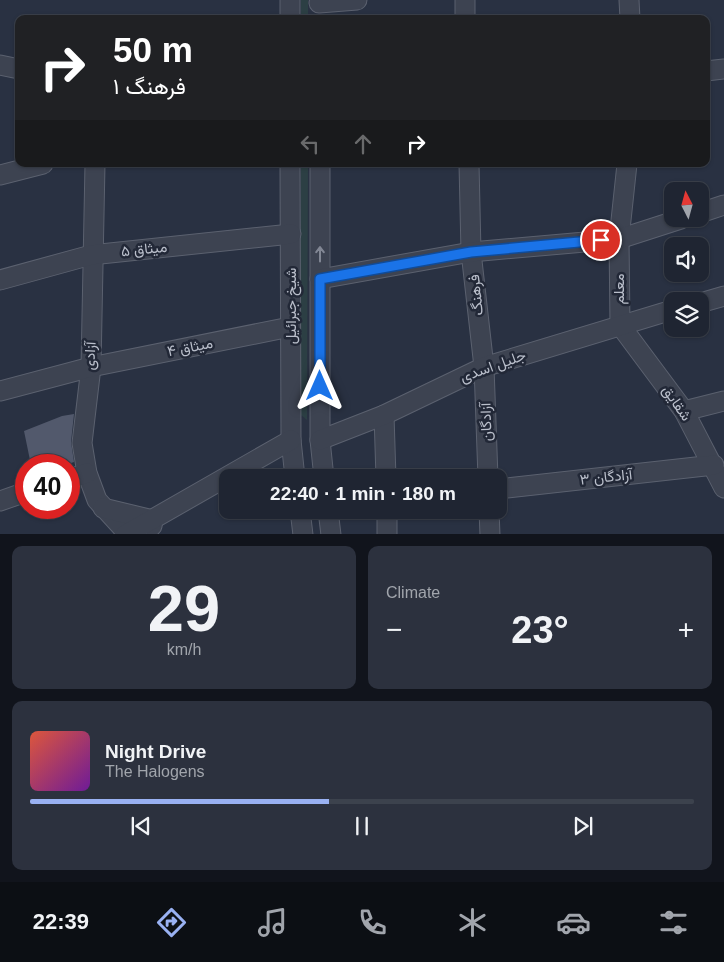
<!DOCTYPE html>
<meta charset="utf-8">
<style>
body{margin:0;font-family:Helvetica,Vazirmatn,sans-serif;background:#2c313e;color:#f1f3f6;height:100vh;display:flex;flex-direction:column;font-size:19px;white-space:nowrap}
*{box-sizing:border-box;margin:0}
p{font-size:16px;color:#a1a5ac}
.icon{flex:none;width:28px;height:28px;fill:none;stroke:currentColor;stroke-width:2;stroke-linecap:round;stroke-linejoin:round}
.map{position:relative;height:534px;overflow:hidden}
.drawer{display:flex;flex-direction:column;gap:12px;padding:12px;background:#11141c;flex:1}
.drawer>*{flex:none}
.banner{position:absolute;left:15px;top:15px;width:695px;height:152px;border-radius:10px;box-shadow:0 1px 4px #0004,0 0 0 1px #3c424d;background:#202124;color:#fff;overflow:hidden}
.needle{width:32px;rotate:354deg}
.buttons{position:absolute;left:664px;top:182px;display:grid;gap:10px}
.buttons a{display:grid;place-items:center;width:45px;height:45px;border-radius:10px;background:#1f2532;box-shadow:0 1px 4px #0004,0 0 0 1px #3c424d;font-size:25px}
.speed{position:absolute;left:15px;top:454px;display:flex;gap:10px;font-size:25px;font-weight:700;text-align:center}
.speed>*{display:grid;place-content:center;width:65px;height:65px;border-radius:50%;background:#1f2532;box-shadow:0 1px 4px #0004,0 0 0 1px #3c424d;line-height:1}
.speed .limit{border:8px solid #d22;background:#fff;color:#111}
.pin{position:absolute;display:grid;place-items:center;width:42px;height:42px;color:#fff;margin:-21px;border:2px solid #fff;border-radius:50%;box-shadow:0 1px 5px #0007}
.me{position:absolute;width:55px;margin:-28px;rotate:0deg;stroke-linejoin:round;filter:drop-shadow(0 0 4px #0008)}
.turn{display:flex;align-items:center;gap:18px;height:105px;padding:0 15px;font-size:22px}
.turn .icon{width:65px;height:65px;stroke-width:2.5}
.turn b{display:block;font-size:35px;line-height:42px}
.lanes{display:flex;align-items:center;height:48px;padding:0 15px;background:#0003;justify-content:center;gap:25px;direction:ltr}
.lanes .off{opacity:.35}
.big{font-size:38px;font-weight:800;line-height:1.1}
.drawer .card{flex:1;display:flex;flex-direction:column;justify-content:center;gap:8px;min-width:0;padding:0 18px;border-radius:10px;background:#2c313e}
.drawer .dial{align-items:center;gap:0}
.dial b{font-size:65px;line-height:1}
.song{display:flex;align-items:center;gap:15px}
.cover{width:60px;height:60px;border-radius:8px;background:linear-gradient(135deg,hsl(10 70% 55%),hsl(280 70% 35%))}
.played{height:5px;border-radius:2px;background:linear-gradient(90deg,#99b1f2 45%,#3c424d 45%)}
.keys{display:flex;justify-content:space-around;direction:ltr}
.heat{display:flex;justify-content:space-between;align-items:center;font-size:28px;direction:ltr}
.drawer .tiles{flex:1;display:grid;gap:12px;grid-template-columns:1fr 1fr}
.card:last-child{grid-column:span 2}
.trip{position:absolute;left:219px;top:469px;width:288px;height:50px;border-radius:10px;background:#1f2532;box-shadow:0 1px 4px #0004,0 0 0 1px #3c424d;font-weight:800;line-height:50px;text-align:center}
.menu{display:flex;height:80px;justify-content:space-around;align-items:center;background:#0c0f14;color:#a1a5ac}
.menu .icon{width:35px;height:35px}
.menu .active{color:#99b1f2}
.menu b{font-size:22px;color:#f1f3f6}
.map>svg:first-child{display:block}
</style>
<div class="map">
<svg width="724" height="535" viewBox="0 0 724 535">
<rect width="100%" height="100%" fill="#293142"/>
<!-- green -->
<g fill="#2c3f44">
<rect x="301" y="0" width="7" height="19"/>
<path d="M301 164H308L307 420 301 415 299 397Z"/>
</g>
<!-- building -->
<path fill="#52596c" d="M74 414 71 442 74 462 65 465H31L24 431 62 416Z"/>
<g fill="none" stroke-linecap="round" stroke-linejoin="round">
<defs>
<g id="minor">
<path d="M465 0V19"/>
<path d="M629 0 630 19"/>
<path d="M319 3 357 0"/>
<path d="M290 19V0"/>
<path d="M0 65 19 69"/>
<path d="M706 71 724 69"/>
<path d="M95 164 91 367 82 443 87 473 97 500 129 535"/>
<path d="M290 164 291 440 295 478"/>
<path d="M320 164V440L324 478"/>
<path d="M469 164 471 252 484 367 488 478"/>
<path d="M627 164 619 239 620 325 684 411 724 488"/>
<path d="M0 175 43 164"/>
<path d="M700 213 724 205"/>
<path d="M320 279 471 252 619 239 681 219"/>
<path d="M0 280 91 255 291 234"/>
<path d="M700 303 724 296"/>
<path d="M0 391 91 367 290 327"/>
<path d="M684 411 724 401"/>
<path d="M384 415 386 478"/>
<path d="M320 440 384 415 484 367 672 310"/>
<path d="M69 479 87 473"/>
<path d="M498 489 714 465"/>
<path d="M0 501 26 492"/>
<path d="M103 508 153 520 152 526"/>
<path d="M300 510 303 535"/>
<path d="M328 510 331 535"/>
<path d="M387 510V535"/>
<path d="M489 510 490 535"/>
<path d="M125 535 291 440"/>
</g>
</defs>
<!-- minor casing -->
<use href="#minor" stroke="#5b616f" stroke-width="21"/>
<!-- minor -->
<use href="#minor" stroke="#3d4351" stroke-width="19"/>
</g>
<!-- one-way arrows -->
<defs><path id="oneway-shaft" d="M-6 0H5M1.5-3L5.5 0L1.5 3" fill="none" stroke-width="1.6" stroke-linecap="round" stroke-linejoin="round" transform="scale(1.25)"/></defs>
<use stroke="#828794" href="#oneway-shaft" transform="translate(320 254) rotate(-90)"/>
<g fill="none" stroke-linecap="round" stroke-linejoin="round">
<defs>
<path id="route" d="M320 386V279L471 252 601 240"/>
</defs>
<!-- route casing -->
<use href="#route" stroke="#114b97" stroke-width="12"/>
<!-- route -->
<use href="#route" stroke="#1a73e8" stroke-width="9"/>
</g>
<g text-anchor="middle" stroke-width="5" stroke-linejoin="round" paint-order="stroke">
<!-- street labels -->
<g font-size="15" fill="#babfcb" stroke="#222837">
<text transform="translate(144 249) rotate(-6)" y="5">میثاق ۵</text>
<text transform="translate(619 289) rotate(-90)" y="5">معلم</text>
<text transform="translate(476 295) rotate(-96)" y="5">فرهنگ</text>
<text transform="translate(291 306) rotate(-90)" y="5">شیخ جبرائیل</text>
<text transform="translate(190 347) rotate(-11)" y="5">میثاق ۴</text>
<text transform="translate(90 356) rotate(-88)" y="5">آزادی</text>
<text transform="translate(493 366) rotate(-20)" y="5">جلیل اسدی</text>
<text transform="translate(677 403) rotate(56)" y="5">شقایق</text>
<text transform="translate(486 422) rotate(-92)" y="5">آزادگان</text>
<text transform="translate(606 477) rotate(-6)" y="5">آزادگان ۳</text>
</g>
</g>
</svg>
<div class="buttons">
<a><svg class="needle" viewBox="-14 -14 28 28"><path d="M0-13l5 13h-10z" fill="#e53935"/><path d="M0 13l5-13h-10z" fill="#a1a5ac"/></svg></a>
<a><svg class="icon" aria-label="sound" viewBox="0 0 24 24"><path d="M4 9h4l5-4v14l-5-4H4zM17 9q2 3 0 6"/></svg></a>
<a><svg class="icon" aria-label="layers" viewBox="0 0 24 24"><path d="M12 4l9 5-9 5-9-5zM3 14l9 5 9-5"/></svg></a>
</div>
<div class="speed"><div class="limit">40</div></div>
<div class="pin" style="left:601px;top:240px;background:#d93025"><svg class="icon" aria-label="arrive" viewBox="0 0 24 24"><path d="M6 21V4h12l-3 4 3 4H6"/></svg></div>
<svg class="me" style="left:320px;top:386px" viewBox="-20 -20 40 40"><path d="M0-17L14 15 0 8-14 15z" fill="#1a73e8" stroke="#fff" stroke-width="4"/></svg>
<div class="trip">22:40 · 1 min · 180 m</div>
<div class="banner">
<div class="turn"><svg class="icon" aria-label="right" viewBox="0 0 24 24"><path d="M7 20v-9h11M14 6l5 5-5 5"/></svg><div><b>50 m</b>فرهنگ ۱</div></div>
<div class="lanes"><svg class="icon off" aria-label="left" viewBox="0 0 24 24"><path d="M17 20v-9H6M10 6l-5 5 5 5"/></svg><svg class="icon off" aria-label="ahead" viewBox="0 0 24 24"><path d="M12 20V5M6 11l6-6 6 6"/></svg><svg class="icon" aria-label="right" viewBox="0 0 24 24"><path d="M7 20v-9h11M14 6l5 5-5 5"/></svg></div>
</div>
</div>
<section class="drawer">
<div class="tiles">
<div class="card dial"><b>29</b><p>km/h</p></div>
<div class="card"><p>Climate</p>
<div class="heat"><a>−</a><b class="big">23°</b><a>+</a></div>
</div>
<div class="card">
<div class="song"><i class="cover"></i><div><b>Night Drive</b><p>The Halogens</p></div></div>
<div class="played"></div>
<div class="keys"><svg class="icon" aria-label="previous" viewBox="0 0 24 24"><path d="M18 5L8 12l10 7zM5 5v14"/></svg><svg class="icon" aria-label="pause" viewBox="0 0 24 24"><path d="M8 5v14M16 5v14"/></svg><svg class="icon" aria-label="next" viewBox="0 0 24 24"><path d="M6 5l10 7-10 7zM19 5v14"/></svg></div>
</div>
</div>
</section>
<nav class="menu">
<b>22:39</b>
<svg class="icon active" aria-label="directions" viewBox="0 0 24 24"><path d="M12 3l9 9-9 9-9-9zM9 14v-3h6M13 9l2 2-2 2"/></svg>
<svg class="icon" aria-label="music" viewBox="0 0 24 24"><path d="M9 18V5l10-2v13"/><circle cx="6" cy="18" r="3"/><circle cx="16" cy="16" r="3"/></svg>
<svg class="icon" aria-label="phone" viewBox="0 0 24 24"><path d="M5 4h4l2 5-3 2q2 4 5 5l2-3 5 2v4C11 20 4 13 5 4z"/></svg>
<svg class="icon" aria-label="climate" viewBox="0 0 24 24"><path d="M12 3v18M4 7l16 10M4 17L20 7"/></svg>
<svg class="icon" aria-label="car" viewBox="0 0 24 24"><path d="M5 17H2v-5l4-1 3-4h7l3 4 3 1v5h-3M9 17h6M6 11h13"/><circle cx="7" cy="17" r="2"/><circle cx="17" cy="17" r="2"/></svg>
<svg class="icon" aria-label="filters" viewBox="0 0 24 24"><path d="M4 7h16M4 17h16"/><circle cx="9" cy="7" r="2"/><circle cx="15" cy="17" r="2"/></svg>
</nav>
